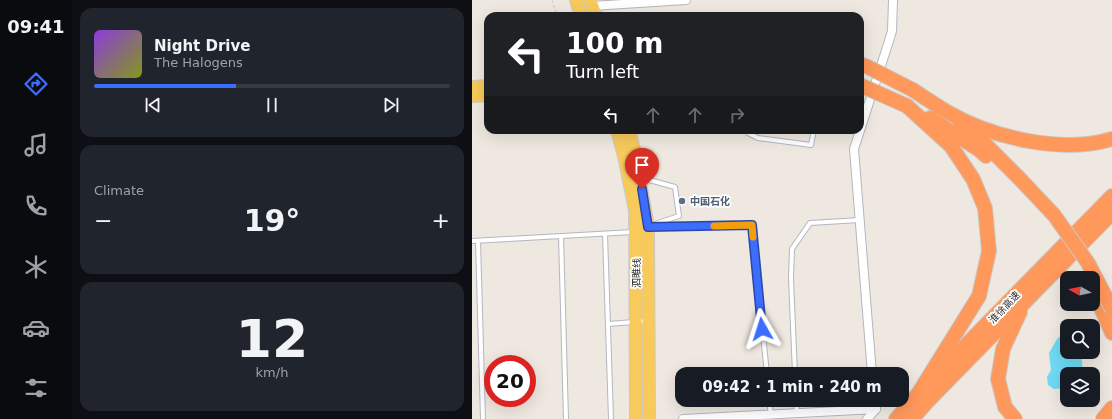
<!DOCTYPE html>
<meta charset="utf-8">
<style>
body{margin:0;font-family:"DejaVu Sans","Noto Sans SC",sans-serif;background:#20242c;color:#f1f3f6;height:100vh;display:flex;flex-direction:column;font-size:15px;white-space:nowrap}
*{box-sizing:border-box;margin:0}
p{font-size:13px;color:#9ea1a6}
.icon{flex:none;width:22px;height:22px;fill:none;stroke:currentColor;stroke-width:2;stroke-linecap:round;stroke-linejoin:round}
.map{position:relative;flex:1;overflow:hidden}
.sheet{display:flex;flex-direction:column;gap:8px;padding:8px;background:#0d0f14;width:400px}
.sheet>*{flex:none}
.banner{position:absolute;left:12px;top:12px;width:380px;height:122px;border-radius:12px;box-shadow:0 4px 16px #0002;background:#202124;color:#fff;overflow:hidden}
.needle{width:26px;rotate:278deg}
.buttons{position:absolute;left:588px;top:271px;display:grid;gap:8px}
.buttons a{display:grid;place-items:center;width:40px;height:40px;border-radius:8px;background:#171b24;box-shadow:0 4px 16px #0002;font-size:20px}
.speed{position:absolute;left:12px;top:355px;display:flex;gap:8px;font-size:20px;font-weight:700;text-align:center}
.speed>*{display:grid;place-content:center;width:52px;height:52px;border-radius:50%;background:#171b24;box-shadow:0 4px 16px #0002;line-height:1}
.speed .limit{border:6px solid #d22;background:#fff;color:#111}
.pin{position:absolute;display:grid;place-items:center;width:34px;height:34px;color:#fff;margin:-41px -17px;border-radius:50% 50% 50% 0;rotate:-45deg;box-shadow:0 0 4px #0007}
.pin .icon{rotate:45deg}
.me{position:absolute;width:44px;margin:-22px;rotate:354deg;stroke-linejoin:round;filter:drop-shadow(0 0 3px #0008)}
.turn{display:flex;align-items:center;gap:14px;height:84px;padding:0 16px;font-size:18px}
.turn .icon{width:52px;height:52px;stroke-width:2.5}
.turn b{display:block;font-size:28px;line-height:34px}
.lanes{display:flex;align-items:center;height:38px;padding:0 16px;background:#0003;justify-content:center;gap:20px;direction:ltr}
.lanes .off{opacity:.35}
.big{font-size:30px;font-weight:700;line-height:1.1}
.sheet .tile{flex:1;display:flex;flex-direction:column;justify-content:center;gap:6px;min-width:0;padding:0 14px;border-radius:12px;background:#20242c}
.sheet .dial{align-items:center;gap:0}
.dial b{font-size:52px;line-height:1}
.song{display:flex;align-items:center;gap:12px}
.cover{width:48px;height:48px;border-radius:6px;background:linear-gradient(135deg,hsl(270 70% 55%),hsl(70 70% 35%))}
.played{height:4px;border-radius:2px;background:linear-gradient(90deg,#3d6dff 40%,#363941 40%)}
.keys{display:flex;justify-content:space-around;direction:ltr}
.heat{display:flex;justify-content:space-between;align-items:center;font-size:22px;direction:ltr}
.trip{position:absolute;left:203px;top:367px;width:234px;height:40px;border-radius:12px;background:#171b24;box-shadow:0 4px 16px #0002;font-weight:700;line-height:40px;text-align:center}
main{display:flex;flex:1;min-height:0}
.menu{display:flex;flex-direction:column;width:72px;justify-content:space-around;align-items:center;background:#090b0e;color:#9ea1a6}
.menu .icon{width:28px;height:28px}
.menu .on{color:#3d6dff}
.menu b{font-size:18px;color:#f1f3f6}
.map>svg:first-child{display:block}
</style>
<main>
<nav class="menu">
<b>09:41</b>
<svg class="icon on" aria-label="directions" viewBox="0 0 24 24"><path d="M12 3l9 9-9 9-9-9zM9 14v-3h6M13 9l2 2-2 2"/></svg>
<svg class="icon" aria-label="music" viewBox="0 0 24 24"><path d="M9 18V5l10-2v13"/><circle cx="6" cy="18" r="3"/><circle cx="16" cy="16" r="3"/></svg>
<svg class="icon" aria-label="phone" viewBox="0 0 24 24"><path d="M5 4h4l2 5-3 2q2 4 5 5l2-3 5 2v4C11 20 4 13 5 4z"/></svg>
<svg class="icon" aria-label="climate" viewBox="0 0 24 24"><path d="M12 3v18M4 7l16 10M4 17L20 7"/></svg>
<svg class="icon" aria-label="car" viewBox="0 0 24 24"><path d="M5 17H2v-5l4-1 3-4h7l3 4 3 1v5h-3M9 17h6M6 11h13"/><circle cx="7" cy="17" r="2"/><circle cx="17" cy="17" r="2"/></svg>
<svg class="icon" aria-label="filters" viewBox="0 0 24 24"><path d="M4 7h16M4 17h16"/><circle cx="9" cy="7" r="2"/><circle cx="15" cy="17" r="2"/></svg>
</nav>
<section class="sheet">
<div class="tile">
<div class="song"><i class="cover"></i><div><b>Night Drive</b><p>The Halogens</p></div></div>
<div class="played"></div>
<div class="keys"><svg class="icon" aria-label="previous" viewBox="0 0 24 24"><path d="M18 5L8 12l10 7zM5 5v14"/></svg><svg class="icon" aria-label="pause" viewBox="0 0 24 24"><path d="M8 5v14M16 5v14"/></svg><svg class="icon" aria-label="next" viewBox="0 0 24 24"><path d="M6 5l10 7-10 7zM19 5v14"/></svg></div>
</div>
<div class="tile"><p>Climate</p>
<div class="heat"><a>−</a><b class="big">19°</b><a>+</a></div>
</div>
<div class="tile dial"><b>12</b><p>km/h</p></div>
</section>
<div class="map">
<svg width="640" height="419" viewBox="0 0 640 419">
<rect width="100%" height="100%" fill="#efe8e0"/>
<!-- water -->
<path fill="#6fdaf5" d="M595 331V352H609L611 372 610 374H595V388L582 389 576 385 575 377 579 370 577 353 585 339Z"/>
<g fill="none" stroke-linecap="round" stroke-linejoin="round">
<defs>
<g id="service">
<path d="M275 130 276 133 286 138 339 145 342 130"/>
<path d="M170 178 203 187 207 216 180 225"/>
<path d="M178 227 280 225 295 374"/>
<path d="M133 234 139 419"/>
<path d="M89 236 94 419"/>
<path d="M0 241 161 232"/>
<path d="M6 241 11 419"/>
<path d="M136 324 175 321"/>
<path d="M323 374 319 279 320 249 338 223 388 220"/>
<path d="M297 400 299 415"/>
<path d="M324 400 325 413"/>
</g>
<g id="minor">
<path d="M120 6 214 0"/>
<path d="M400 374 382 149 417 41 420 31 421 0"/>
<path d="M211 419 404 409 403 400"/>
<path d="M395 419 404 409"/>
</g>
<g id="primary">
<path d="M104 0 109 16"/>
<path d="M118 0 124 16"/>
<path d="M0 87 16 86"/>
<path d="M0 96 16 95"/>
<path d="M145 130 152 156 163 210 164 419"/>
<path d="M157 130 163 153 176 227 177 419"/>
</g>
<g id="motorway">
<path d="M441 90C453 98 465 106 477 113 521 138 591 154 640 139"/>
<path d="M435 106 479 146 501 179 513 208 517 251 507 296 446 394"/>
<path d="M458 118 506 149 514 156"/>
<path d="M488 125 505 136 547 178"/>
<path d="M621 290 640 333"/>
<path d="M424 419 446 394 640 196"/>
<path d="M440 419 455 402 640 213"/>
<path d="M543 419 533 407 526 379 531 349 548 312"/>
<path d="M631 419 640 408"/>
</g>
</defs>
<!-- service casing -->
<use href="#service" stroke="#b4b7c1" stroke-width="6"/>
<!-- minor casing -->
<use href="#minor" stroke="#b4b7c1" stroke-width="10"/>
<!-- primary casing -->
<use href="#primary" stroke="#c9c9c9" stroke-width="14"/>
<!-- motorway casing -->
<use href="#motorway" stroke="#c9c9c9" stroke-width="16"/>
<!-- path -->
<path stroke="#c9c9c9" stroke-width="1" stroke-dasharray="3 2" stroke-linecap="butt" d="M80 0 85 16"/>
<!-- service -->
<use href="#service" stroke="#fff" stroke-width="4"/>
<!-- minor -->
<use href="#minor" stroke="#fff" stroke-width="8"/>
<!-- primary -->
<use href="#primary" stroke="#f8ca5c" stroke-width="12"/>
<!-- motorway -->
<use href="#motorway" stroke="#ff985b" stroke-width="14"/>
<defs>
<g id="motorway-bridge">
<path d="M388 64 396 67 441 90"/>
<path d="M388 85 435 106"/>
<path d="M547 178 582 215 616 263 640 309"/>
</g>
</defs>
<!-- motorway-bridge casing -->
<use href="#motorway-bridge" stroke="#c9c9c9" stroke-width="16" stroke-linecap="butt"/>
<!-- motorway-bridge -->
<use href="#motorway-bridge" stroke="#ff985b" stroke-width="14"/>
</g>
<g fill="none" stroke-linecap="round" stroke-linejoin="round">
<defs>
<path id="route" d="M170 189 176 227 280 225 290 329"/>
</defs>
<!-- route casing -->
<use href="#route" stroke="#2847a6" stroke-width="10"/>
<!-- route -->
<use href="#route" stroke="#3d6dff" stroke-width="7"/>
<!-- slow -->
<path stroke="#f59e0b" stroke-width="7" d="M242 226 280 225 281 237"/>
</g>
<!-- markers -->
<circle fill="#5c6f8a" stroke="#fff" stroke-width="1.5" cx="210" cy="201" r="4"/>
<g text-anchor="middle" stroke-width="3.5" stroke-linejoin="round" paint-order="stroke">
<!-- service labels -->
<g font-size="10" font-weight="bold" fill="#4e5e75" stroke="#fff" text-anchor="start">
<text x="218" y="205">中国石化</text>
</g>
<!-- street labels -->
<g font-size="10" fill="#2e2e2e" stroke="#fff">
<text transform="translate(164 273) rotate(-90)" y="4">泗睢线</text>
<text transform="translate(532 307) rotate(-46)" y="4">淮徐高速</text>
</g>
</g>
</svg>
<div class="buttons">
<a><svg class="needle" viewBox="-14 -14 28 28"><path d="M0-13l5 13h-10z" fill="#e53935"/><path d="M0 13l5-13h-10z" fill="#9ea1a6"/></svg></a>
<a><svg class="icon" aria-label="search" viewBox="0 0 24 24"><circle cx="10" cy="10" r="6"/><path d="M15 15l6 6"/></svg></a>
<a><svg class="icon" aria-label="layers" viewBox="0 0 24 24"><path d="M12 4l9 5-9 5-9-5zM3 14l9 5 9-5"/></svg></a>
</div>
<div class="speed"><div class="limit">20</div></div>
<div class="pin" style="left:170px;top:189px;background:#d93025"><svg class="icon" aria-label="arrive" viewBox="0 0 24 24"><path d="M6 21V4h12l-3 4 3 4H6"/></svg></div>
<svg class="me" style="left:290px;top:329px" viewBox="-20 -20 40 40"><path d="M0-17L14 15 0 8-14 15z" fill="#3d6dff" stroke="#fff" stroke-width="4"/></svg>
<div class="trip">09:42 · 1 min · 240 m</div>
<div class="banner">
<div class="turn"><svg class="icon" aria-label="left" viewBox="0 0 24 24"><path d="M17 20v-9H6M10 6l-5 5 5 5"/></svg><div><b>100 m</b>Turn left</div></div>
<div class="lanes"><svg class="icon" aria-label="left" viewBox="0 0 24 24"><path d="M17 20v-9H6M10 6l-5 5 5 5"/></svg><svg class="icon off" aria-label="ahead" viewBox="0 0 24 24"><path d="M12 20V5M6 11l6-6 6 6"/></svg><svg class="icon off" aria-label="ahead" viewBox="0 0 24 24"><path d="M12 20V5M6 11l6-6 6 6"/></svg><svg class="icon off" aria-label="right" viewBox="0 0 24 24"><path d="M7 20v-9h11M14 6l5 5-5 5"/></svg></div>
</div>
</div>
</main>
